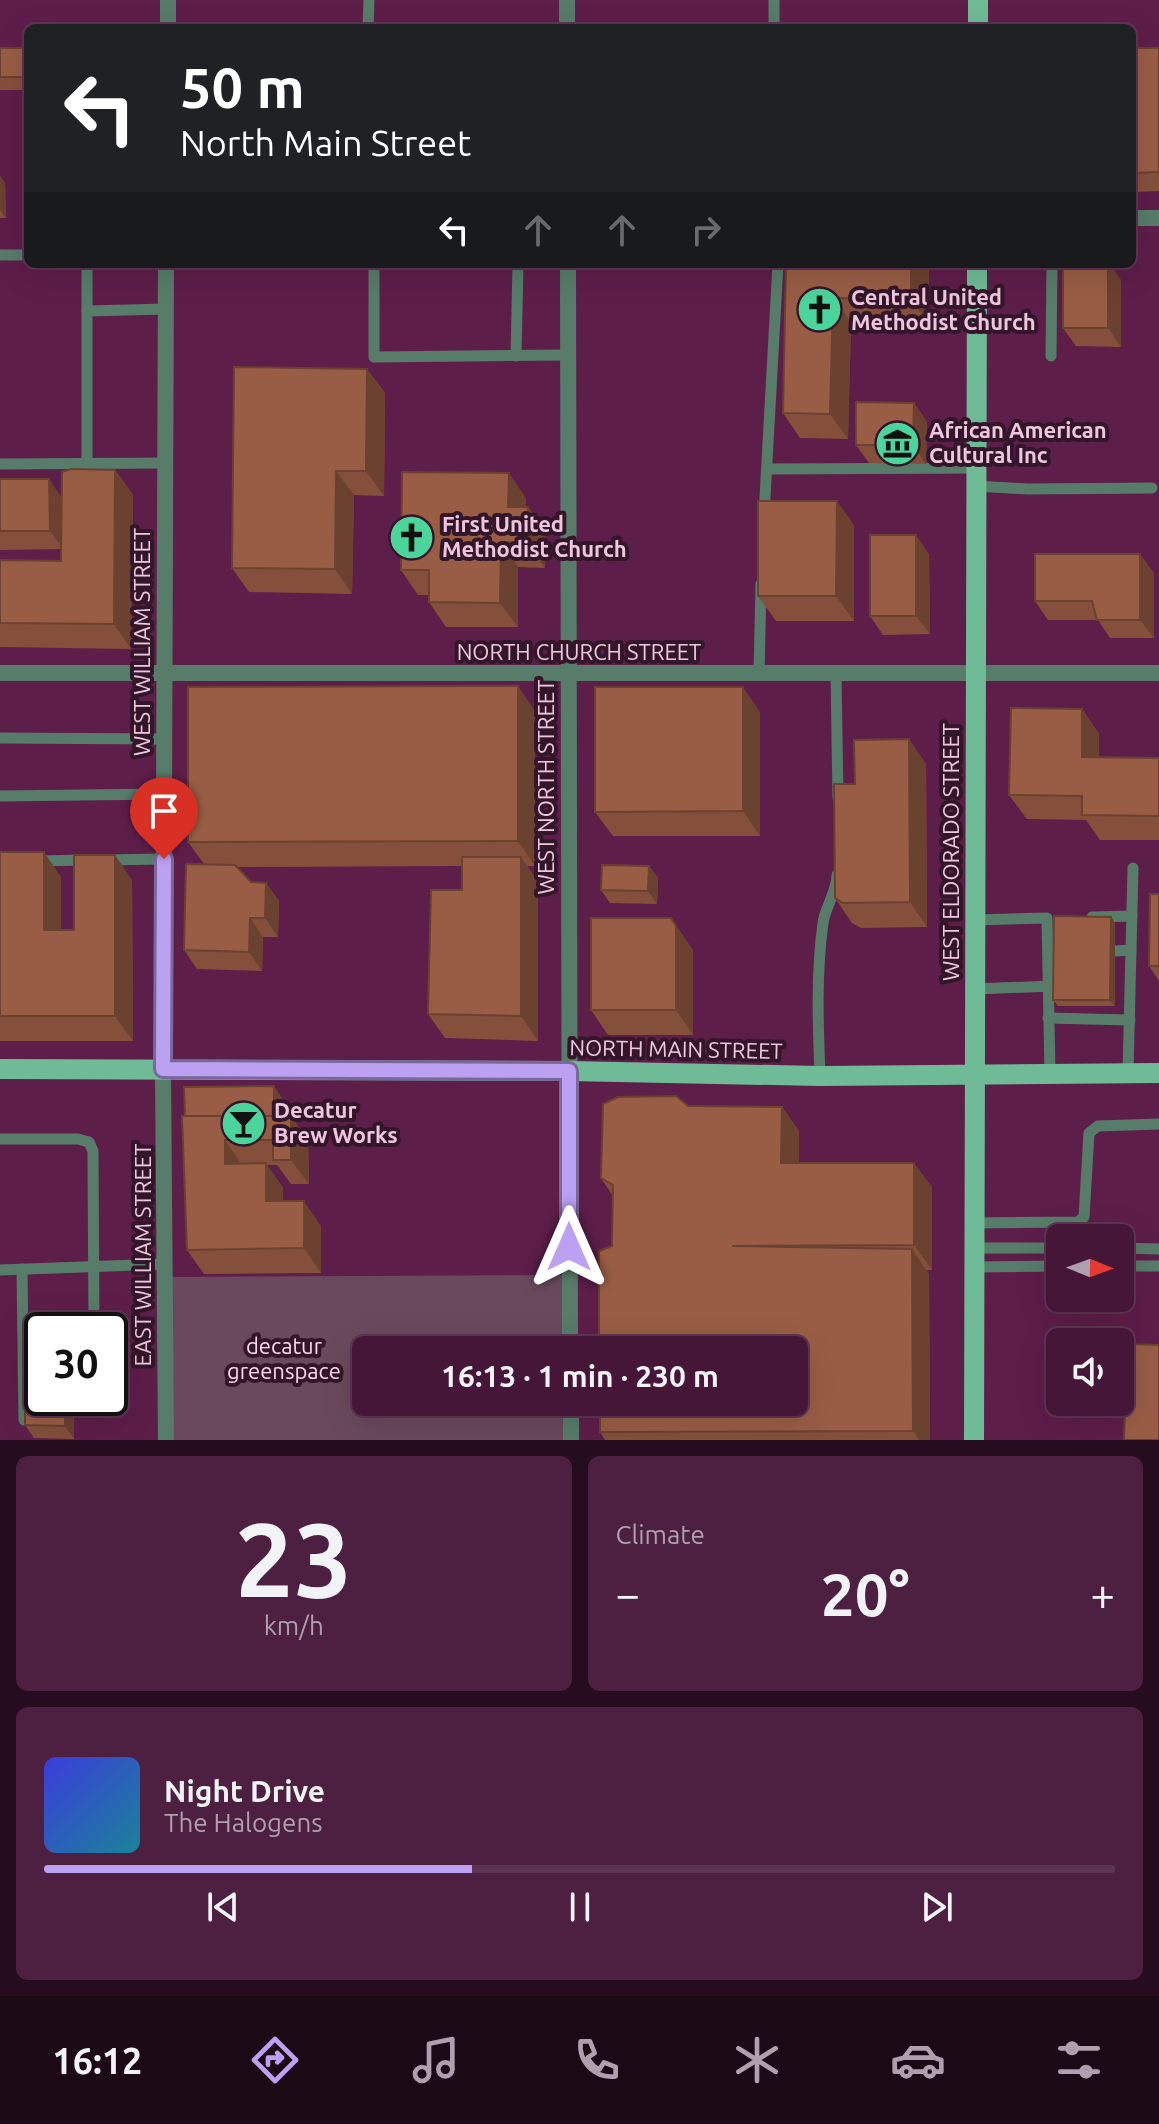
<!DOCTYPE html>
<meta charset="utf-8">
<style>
body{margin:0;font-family:Ubuntu,sans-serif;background:#4d1f40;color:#f1f3f6;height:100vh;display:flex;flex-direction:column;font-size:30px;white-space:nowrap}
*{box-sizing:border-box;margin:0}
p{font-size:26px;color:#b09fae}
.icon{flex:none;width:44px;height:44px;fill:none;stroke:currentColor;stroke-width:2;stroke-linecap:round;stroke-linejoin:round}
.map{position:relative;height:1440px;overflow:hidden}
.side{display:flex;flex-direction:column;gap:16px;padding:16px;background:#260c1f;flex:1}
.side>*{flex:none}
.top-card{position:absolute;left:24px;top:24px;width:1112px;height:244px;border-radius:12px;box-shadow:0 8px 32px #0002,0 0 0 2px #5e3553;background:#202124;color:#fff;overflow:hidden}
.needle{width:52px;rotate:91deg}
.buttons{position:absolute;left:1046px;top:1224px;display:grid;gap:16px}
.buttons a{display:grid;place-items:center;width:88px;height:88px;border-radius:12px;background:#461638;box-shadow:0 8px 32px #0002,0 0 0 2px #5e3553;font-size:40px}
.speed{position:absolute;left:24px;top:1312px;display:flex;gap:16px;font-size:40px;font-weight:700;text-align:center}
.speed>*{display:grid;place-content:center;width:104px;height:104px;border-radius:50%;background:#461638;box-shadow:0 8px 32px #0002,0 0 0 2px #5e3553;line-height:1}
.speed .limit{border:4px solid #111;border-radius:12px;background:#fff;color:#111}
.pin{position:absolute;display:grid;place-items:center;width:68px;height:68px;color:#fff;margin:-82px -34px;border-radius:50% 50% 50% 0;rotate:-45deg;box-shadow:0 0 8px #0007}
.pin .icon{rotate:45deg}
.me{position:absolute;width:88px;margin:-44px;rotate:0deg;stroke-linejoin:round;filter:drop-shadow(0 0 6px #0008)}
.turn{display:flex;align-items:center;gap:28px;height:168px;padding:0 24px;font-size:36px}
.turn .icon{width:104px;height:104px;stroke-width:2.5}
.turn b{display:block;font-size:56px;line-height:68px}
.lanes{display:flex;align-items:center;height:76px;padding:0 24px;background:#0003;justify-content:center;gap:40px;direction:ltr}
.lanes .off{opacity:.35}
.big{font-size:60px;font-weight:700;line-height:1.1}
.side .card{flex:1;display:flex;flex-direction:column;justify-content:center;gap:12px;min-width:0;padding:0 28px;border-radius:12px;background:#4d1f40}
.side .dial{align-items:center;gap:0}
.dial b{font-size:104px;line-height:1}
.song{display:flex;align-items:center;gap:24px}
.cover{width:96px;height:96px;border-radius:12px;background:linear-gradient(135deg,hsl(240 70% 55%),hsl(190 70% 35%))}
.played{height:8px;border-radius:4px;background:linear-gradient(90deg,#bca0f2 40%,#5e3553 40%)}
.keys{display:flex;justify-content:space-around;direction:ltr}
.heat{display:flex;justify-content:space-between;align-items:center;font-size:44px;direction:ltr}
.side .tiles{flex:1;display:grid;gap:16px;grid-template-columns:1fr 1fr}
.card:last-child{grid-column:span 2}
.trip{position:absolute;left:352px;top:1336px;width:456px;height:80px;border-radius:12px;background:#461638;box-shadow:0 8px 32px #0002,0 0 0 2px #5e3553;font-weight:700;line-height:80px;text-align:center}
.menu{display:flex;height:128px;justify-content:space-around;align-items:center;background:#1c0916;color:#b09fae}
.menu .icon{width:56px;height:56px}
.menu .on{color:#bca0f2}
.menu b{font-size:36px;color:#f1f3f6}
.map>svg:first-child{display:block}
</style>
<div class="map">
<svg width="1159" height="1440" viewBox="0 0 1159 1440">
<rect width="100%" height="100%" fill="#5e1e4a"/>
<!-- green -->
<path fill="#6a495d" d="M570 1275V1350H366V1402H571V1440H166L164 1277Z"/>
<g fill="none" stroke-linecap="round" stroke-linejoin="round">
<!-- service -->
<g stroke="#587c6a" stroke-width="11">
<path d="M368 28 369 0"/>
<path d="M774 28V0"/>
<path d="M0 255H28"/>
<path d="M87 264V311"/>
<path d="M374 264V357L568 355"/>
<path d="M516 356 518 264"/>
<path d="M1051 356 1052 264"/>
<path d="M87 463V311L166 309"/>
<path d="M0 464 165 463"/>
<path d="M768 469 976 468"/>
<path d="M976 486 1028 489 1152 488"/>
<path d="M764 515 778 264"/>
<path d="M759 674 761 584"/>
<path d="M836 674 838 798"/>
<path d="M0 738 164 739"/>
<path d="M0 796 164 794"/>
<path d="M104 860 164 859"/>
<path d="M36 861 87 860"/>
<path d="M1092 917 1132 916"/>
<path d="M975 920 1047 918 1050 1074"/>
<path d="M1115 951 1131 950"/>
<path d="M975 989 1054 986"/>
<path d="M1048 1018 1130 1020"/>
<path d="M1128 1073 1133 868"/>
<path d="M820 1076C818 1024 816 974 823 923 825 907 837 892 837 875"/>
<path d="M0 1139H78L89 1142 93 1151 94 1330"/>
<path d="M974 1223 1078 1222 1084 1217 1089 1133 1098 1126 1159 1124"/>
<path d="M974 1248H1060"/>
<path d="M1052 1248V1223"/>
<path d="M1120 1248 1159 1249"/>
<path d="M1120 1266H1159"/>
<path d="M974 1267 1060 1266"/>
<path d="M22 1269 24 1420"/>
<path d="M0 1270 164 1264"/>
</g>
<!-- minor -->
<g stroke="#587c6a" stroke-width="16">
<path d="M567 0V28"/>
<path d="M168 28V0"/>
<path d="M1132 218H1159"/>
<path d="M166 264 163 1069 166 1440"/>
<path d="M568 264 570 1350"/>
<path d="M0 673H1159"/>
<path d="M571 1402V1440"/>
</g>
<!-- primary -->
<g stroke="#70bb97" stroke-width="20">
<path d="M978 28V0"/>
<path d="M0 1069 569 1071 820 1076 1159 1073"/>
<path d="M974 1440 977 264"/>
</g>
</g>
<!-- wall -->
<g fill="#84503b">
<rect x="0" y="48" width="28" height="42"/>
<path d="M1132 48H1159V191L1134 192 1132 188Z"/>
<path d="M0 176 5 183 6 218H0Z"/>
<path d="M786 264H929L928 324 851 322 848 439 800 438 783 413Z"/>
<path d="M1121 280V347L1076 346 1063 328Z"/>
<path d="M367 369 385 393 384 496 354 495 352 594 249 592 232 568Z"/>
<path d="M914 403 927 422 926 464 869 463 856 445Z"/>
<path d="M115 470 133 495 131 649 0 647V560L61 561V549L0 550V479L62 497Z"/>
<path d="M526 498V507H528L546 532 545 568 518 567V627H446L429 602V595H418L401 570Z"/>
<path d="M854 525V621H776L758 596Z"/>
<path d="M929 554 930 634 883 635 870 616Z"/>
<path d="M1154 573V638H1110L1098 620H1048L1035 601Z"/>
<path d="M1082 709 1099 734V757L1159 758V840H1100L1086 820 1027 819 1009 795Z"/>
<path d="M535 711V866H527L538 882V1041L445 1038 428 1014 462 890V866L236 867 251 882 266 883 279 901 278 937H263L262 971 197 969 184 950 204 864 188 842Z"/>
<path d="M760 712V836H613L595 812Z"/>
<path d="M926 764 927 927 861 928 852 923 835 898 855 784Z"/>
<path d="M0 852 61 877V930H74L132 880 133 1041H0Z"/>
<path d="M649 866 658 878 657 904 610 903 601 890Z"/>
<path d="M1159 894V981L1149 966Z"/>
<path d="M1111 917 1115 923V1006H1058L1053 1000Z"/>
<path d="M693 950V1035H608L591 1010Z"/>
<path d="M287 1105V1116H291L308 1141 309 1184H291L277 1165H267L283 1188V1201L321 1226V1273L204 1274 187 1250 182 1116Z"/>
<path d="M688 1106 782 1107 799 1131V1163L932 1187V1270H926L929 1274 930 1440H605L600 1432 612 1246 613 1196 601 1178Z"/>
<path d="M42 1398H74V1439L34 1438 25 1425Z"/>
</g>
<!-- shaded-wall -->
<g fill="#6b4130">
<path d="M0 176 5 183 6 218 0 210Z"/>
<path d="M911 264H929L928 324 911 299Z"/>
<path d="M1108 264H1110L1121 280V347L1108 328Z"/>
<path d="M833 298 851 322 848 439 830 414Z"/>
<path d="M367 369 385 393 384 496 366 471Z"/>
<path d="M914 403 927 422 926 464 913 445Z"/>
<path d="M115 470 133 495 131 649 114 624Z"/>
<path d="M336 471 354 495 352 594 335 569Z"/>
<path d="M509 473 526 498V532L508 507Z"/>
<path d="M49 479 62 498 63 549 50 531Z"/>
<path d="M837 501 854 525V621L836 596Z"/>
<path d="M528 507 546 532 545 568 528 543Z"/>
<path d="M916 535 929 554 930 634 916 616Z"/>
<path d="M501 542 518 567V627L500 603Z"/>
<path d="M1140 554 1154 573V638L1140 620Z"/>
<path d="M518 686 535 711V866L518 841Z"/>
<path d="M743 687 760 712V836L743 811Z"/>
<path d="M1082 709 1099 734V781L1082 757Z"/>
<path d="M909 739 926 764 927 927 910 902Z"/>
<path d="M44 852 61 877V955L44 930Z"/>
<path d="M115 855 132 880 133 1041 115 1016Z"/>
<path d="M521 857 538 882V1041L521 1016Z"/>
<path d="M649 866 658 878 657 904 648 891Z"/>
<path d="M266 883 279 901 278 937 265 918Z"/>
<path d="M1111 917 1115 923V1006L1110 1000Z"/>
<path d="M250 918 263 937 262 971 249 952Z"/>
<path d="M671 918 693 950V1035L676 1010Z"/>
<path d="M274 1086 287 1105V1141L274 1122Z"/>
<path d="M782 1107 799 1131V1188L781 1163Z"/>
<path d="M291 1116 308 1141 309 1184 291 1160Z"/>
<path d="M225 1140 242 1165 225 1164Z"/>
<path d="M266 1163 283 1188V1226L266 1201Z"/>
<path d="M914 1163 932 1187V1270L914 1245Z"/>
<path d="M304 1201 321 1226V1273L304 1248Z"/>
<path d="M912 1249 929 1274 930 1440H919L913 1431Z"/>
<path d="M65 1398H74V1439L65 1426Z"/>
</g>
<!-- building -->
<g fill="#995d45" stroke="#6b4130" stroke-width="2">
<rect x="0" y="48" width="28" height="29"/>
<path d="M1132 48H1159V172L1132 173Z"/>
<path d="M786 264H911V299L833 298 830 414 783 413Z"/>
<rect x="1063" y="264" width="45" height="64"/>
<path d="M234 367 367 369 366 471H336L335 569 232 568Z"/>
<path d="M856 402 914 403 913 445H856Z"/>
<path d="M71 469 115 470 114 624 0 623V560L61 561 62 472Z"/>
<path d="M402 472 509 473 508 507H528V543L501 542 500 603 429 602V570H401Z"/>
<path d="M0 479H49L50 531H0Z"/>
<path d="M758 501H837L836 596H758Z"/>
<rect x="870" y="535" width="46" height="81"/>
<path d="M1035 554H1140V620H1097L1092 601H1035Z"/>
<path d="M518 686V841L188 842V687Z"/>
<path d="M595 687H743V811L595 812Z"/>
<path d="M1011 708 1082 709V757L1159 758V816L1082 815V796L1009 795Z"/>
<path d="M909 739 910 902 843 903 835 898 834 784H855L854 740Z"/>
<path d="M0 852H44V930H74V855H115V1016H0Z"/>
<path d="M462 857H521V1016L428 1014 431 890H462Z"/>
<path d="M186 864 235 865 251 882 266 883 265 918H250L249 952 184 950Z"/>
<path d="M602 865 649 866 648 891 601 890Z"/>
<path d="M1150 894H1159V966H1149Z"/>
<path d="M1054 916 1111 917 1110 1000H1053Z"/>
<path d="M591 918H671L676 926V1010H591Z"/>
<path d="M274 1086V1116H185L184 1087Z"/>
<path d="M676 1096 688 1106 782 1107 781 1163H914V1245L732 1246 912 1249 913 1431 600 1432V1402H794V1350H599V1251L612 1246 613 1185 601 1178 603 1104 618 1097Z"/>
<path d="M182 1116H291V1160H273V1140H225V1164L266 1163V1201H304V1248L187 1250Z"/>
<path d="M1127 1344 1159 1345V1440H1124Z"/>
<path d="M25 1382H42V1398H65V1426L25 1425Z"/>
</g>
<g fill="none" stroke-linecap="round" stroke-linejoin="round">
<defs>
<path id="route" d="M164 859 163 1069 569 1071V1247"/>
</defs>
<!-- route casing -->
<use href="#route" stroke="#7a689d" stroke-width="20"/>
<!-- route -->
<use href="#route" stroke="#bca0f2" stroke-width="14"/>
</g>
<!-- icons -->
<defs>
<symbol id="church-disc" viewBox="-11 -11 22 22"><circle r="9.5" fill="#4bd49b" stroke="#331629"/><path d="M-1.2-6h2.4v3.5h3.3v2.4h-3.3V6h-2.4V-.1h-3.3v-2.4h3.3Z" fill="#111"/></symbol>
<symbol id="museum-disc" viewBox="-11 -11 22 22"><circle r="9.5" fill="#4bd49b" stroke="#331629"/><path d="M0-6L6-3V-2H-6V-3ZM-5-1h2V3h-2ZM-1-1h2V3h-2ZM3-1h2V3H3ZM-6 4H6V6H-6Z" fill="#111"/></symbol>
<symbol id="bar-disc" viewBox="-11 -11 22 22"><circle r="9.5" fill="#4bd49b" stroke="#331629"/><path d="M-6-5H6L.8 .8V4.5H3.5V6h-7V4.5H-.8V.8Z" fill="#111"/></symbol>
</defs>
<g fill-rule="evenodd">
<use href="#church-disc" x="794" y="284" width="51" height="51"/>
<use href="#museum-disc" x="872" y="418" width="51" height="51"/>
<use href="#church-disc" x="386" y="512" width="51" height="51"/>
<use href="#bar-disc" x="218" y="1098" width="51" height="51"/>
</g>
<g text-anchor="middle" stroke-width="8" stroke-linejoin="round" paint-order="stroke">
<!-- poi labels -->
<g font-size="22" font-weight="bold" fill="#eec6de" stroke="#331629" text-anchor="start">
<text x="851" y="305">Central United<tspan x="851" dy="25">Methodist Church</tspan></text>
<text x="929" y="438">African American<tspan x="929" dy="25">Cultural Inc</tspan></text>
<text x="442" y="532">First United<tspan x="442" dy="25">Methodist Church</tspan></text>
<text x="274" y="1118">Decatur<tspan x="274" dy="25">Brew Works</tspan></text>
</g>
<!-- street labels -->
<g font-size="22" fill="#eec6de" stroke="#331629">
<text transform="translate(142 642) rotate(-90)" y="8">WEST WILLIAM STREET</text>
<text x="579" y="660">NORTH CHURCH STREET</text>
<text transform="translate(546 787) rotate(-90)" y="8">WEST NORTH STREET</text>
<text transform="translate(951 852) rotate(-90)" y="8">WEST ELDORADO STREET</text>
<text transform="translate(676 1049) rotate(1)" y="8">NORTH MAIN STREET</text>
<text transform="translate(143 1255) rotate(-90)" y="8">EAST WILLIAM STREET</text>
</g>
<!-- park labels -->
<g font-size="22" fill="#fcd9ed" stroke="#331629">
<text x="284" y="1354">decatur<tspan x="284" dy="25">greenspace</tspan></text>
</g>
</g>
</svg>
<div class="buttons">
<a><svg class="needle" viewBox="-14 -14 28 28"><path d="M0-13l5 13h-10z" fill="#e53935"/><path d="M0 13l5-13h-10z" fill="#b09fae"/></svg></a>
<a><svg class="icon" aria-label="sound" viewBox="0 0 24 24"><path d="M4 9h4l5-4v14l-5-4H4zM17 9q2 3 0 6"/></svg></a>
</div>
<div class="speed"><div class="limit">30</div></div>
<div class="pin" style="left:164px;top:859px;background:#d93025"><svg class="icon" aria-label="arrive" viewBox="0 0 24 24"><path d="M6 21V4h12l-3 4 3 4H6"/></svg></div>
<svg class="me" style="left:569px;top:1247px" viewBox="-20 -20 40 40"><path d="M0-17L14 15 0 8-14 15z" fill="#bca0f2" stroke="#fff" stroke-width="4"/></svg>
<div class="trip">16:13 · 1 min · 230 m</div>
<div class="top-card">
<div class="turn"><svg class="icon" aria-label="left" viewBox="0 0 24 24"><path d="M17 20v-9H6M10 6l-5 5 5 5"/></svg><div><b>50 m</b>North Main Street</div></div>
<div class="lanes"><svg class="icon" aria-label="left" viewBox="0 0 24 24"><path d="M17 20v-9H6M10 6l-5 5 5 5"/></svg><svg class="icon off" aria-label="ahead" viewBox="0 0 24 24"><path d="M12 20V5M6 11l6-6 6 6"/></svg><svg class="icon off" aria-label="ahead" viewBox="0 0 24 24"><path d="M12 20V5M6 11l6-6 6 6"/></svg><svg class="icon off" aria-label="right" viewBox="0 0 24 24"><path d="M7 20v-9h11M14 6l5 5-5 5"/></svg></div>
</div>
</div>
<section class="side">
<div class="tiles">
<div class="card dial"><b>23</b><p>km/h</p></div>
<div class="card"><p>Climate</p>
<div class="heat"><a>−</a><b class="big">20°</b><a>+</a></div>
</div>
<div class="card">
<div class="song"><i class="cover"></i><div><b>Night Drive</b><p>The Halogens</p></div></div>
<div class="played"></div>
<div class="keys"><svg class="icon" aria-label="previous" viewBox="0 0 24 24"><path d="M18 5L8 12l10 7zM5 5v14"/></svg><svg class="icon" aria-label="pause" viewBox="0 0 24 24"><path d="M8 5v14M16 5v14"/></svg><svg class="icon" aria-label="next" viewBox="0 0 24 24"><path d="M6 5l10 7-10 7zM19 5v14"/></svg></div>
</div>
</div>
</section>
<nav class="menu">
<b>16:12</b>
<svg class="icon on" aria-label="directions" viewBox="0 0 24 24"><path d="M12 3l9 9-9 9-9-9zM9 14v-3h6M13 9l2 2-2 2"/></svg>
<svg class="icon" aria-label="music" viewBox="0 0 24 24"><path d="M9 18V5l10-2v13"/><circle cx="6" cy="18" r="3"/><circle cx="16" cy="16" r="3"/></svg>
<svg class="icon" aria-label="phone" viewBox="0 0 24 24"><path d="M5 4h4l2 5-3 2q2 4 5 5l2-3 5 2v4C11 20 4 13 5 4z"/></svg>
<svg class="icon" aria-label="climate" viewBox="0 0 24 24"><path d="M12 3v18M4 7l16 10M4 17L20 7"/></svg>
<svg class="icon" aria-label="car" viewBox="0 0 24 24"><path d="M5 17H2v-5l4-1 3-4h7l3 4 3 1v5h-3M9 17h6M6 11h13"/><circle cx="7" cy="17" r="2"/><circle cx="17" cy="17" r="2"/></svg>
<svg class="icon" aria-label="filters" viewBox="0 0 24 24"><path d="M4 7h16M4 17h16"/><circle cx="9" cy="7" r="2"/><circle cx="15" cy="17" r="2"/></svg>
</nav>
